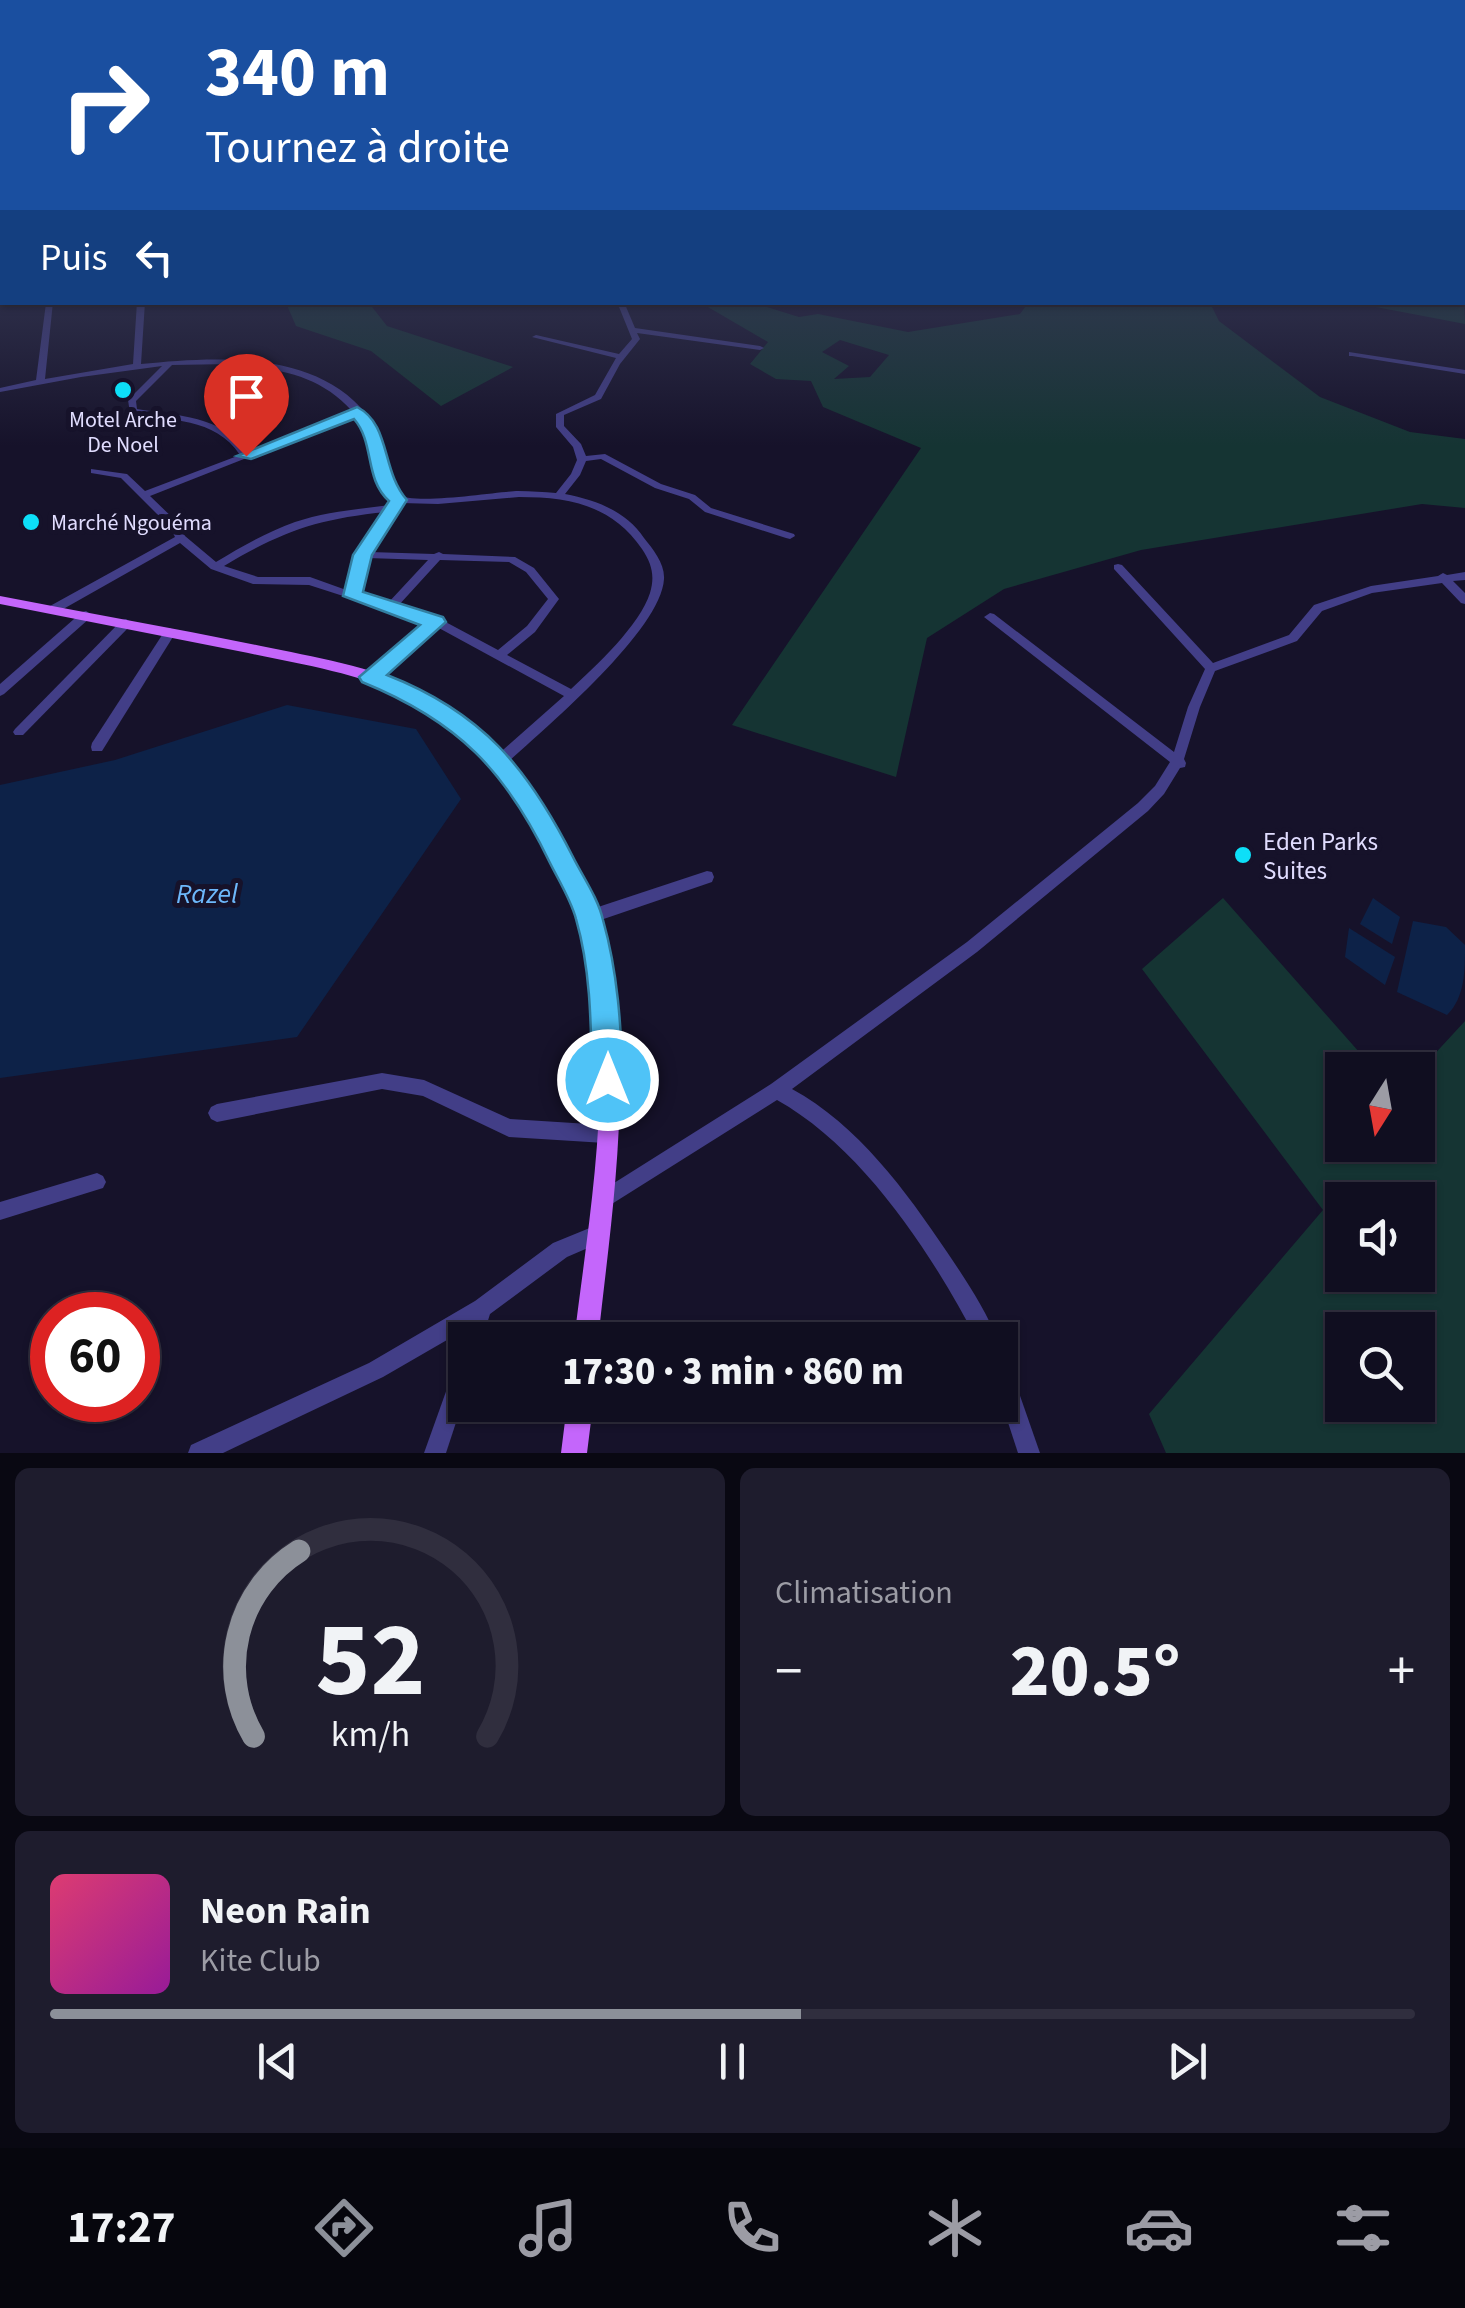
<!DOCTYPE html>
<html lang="fr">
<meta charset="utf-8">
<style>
body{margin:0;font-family:"Source Sans 3",sans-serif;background:#1e1c2d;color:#f1f3f6;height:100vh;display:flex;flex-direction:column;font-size:38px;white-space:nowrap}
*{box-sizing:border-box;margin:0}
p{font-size:32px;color:#9c9ca5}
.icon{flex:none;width:55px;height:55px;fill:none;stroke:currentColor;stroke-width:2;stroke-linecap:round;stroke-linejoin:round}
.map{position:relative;height:1453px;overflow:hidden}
.panel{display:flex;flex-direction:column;gap:15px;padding:15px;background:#090812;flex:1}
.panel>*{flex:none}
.hud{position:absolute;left:0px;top:0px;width:1465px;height:305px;box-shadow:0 2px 8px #0004,0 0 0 2px #302e3e;background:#1a4fa0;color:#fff;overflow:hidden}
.needle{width:65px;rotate:191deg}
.controls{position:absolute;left:1325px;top:1052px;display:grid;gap:20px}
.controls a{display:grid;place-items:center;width:110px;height:110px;border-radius:0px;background:#100e20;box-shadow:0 2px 8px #0004,0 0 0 2px #302e3e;font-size:50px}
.speed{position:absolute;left:30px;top:1292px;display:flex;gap:20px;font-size:50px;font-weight:700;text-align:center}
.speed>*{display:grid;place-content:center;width:130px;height:130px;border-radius:50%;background:#100e20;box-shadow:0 2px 8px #0004,0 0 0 2px #302e3e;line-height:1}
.speed .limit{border:15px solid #d22;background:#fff;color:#111}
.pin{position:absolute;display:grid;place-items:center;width:85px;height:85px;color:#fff;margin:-102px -42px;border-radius:50% 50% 50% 0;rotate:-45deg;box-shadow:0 0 10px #0007}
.pin .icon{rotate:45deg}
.me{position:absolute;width:110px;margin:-55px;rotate:0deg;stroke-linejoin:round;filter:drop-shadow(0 0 8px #0008)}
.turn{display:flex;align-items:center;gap:35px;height:210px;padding:0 40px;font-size:45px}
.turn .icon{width:130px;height:130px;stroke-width:2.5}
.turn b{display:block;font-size:70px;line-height:85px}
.then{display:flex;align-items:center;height:95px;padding:0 40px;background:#0003;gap:20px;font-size:38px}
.big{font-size:75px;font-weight:800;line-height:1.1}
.panel .card{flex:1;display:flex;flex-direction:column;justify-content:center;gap:15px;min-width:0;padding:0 35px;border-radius:15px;background:#1e1c2d}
.panel .dial{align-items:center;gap:0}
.dial svg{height:260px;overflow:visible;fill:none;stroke:#302e3e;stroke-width:7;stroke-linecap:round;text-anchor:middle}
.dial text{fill:#f1f3f6;stroke:none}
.song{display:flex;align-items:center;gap:30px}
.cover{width:120px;height:120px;border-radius:15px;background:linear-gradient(135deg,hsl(340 70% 55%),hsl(300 70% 35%))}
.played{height:10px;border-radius:5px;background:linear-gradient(90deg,#8c9099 55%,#302e3e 55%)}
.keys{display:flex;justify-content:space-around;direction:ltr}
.heat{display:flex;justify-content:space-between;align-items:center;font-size:55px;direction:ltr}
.panel .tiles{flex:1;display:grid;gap:15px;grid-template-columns:1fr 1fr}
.card:last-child{grid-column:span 2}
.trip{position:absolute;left:448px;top:1322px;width:570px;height:100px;border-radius:0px;background:#100e20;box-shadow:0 2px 8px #0004,0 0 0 2px #302e3e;font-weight:800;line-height:100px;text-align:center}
.dock{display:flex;height:160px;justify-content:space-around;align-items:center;background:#06060d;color:#9c9ca5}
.dock .icon{width:70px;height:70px}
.dock .active{color:#8c9099}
.dock b{font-size:45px;color:#f1f3f6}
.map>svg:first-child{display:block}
</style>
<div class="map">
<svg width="1465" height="1453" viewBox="0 0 1465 1453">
<rect width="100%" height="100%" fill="#16122a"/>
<!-- green -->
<g fill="#153433" fill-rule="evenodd">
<path d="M1462 243 1465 324 1355 303 1462 302Z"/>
<path d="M286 303H369L387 326 513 367 441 406 371 351 296 326Z"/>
<path d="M701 303H754L799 317 818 314 908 332 1020 314 1028 303H1210L1219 321 1320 397 1410 432 1465 439V508L1422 504 1141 550 1004 589 927 638 896 777 732 725 921 448 823 407 811 381 776 379 750 364 768 342ZM840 340 889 355 870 377 834 379 849 366 822 352Z"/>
<path d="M1223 898 1375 1070H1342V1145H1418V1072L1465 1021V1453H1166L1149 1414 1323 1210 1142 969ZM1342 1200H1418V1275H1342ZM1342 1330H1418V1405H1342Z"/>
</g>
<!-- water -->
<g fill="#0d2248">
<path d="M287 705 416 729 461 799 297 1037 0 1078V785L115 760Z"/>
<path d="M1373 898 1400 917 1392 944 1360 924Z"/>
<path d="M1413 921 1446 927 1465 945C1465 971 1465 997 1447 1015L1397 992Z"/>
<path d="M1349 928 1395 957 1385 985 1345 957Z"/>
</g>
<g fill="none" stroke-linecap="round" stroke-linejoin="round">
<!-- minor -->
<g fill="#423e87" fill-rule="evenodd">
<rect x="0" y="290" width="2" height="5"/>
<path d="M53 302 45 379 133 364 137 302H145L141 364C220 356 331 349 377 430 387 449 379 481 397 494 413 506 495 492 518 491 531 491 544 492 556 493L571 474 577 460 573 447 556 427V414L595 395 616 358 532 337 536 335 619 354 632 339 617 302H624L635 328 760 346 764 348 760 350 637 333 640 339 620 364 601 399 564 415V426L581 444 586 456 605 454 661 484 695 495 711 508 794 534 795 536 790 539 786 538 705 512 689 499 655 488 601 459 586 461 580 475 565 494C596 500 626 511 644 538 653 549 665 564 664 579 661 631 545 728 506 764H496L495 760 496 756 564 696 437 627 374 680H366L364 677 366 674 427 623 309 585 253 584 211 569 180 543 58 612H50L48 609 50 606 175 537 170 527 121 478 91 473V469L127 474 145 491 240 455C215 417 169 421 130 413L128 400 162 366 81 377 0 392V388L36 380 46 303ZM231 364C278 369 319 374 352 411L247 452C222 415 177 416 137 409L136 401 172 365ZM356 415C362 422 368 428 371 437 380 460 373 482 393 501L390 505C358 509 325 512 295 522 267 532 241 547 216 562L185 536 178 523 150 496ZM519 497C569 497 612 505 642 549 652 564 655 576 650 593 640 625 596 666 571 689L507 655 535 632 559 599 534 568 515 557 443 554 439 552 434 554 370 552 401 503 438 504ZM386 512 358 555 349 591 310 577H258L224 566C283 531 317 519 386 512ZM367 558 428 560 388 603 359 594ZM440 560 509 562 526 572 548 599 527 626 498 650 440 619 398 606Z"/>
<path d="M1349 352 1465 370V374L1352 356H1349Z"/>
<path d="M1118 564 1122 565 1213 663 1289 635 1314 605 1371 586 1438 576 1443 573 1447 575 1465 572V580L1453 581 1465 593V604L1461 603 1442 583 1372 593 1322 611 1297 641 1215 671 1200 707 1184 759 1186 763 1185 767 1180 768 1164 794 1148 811 977 952 792 1089C858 1125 906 1191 947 1252 966 1280 985 1309 998 1340H977C932 1254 863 1148 777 1100L607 1207 601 1210 595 1207 592 1201 595 1195 771 1084 967 942 1138 803 1155 786 1170 762 984 617 990 613 994 614 1174 752 1188 707 1205 669 1114 569V565Z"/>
<path d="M86 611 92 615 90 618 4 694 0 696V684L82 612Z"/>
<path d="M126 619 132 623 130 626 23 735H15L13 732 15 729 122 620Z"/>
<path d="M170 628 176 632 102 751H92L91 747 92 743 166 629Z"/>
<path d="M707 871 712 872 714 877 712 882 589 924 584 922 582 917 584 912 589 910Z"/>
<path d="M382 1073 424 1080 510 1119 605 1125 611 1128 614 1134 611 1140 605 1143 509 1137 423 1096 382 1089 217 1122 211 1119 208 1113 211 1107 217 1104Z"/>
<path d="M97 1173 103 1176 106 1182 103 1188 0 1220V1202Z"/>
<path d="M597 1225 604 1227 606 1234 604 1241 567 1257 490 1314 482 1340H465V1347L462 1340 466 1329 383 1377 223 1453H188L191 1445 369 1363 475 1301 553 1243Z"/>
<path d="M465 1355V1395L446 1453H424L458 1358Z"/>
<path d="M1000 1357 1007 1360 1010 1367 1040 1453H1018L1000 1398Z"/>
</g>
<!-- major -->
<g fill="#c466fb" fill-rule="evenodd">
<path d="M0 596C87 613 174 628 261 646 314 657 371 666 421 690 472 715 510 757 540 804 563 839 587 877 599 918 638 1055 613 1202 598 1340H574C591 1202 619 1055 581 918 570 879 548 843 526 810 497 762 458 720 407 696 354 672 295 663 238 651 159 635 79 620 0 604Z"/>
<path d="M567 1405H593L587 1453H561Z"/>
</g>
</g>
<!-- sky -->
<linearGradient id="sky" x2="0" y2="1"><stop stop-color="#0c0a17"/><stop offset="0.54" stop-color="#363955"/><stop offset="1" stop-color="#363955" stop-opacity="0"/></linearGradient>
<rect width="1465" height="446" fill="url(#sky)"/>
<!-- route -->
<path fill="#4fc3f7" stroke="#337fa1" stroke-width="2.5" d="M357 407C391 424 381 471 407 500L372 555 363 592 443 617 446 622 387 675C482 712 528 768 573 857 583 877 598 898 603 920 618 973 621 1026 623 1080L618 1091 608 1095 597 1091 592 1080C591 1026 591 971 576 919 571 900 559 881 550 863 506 771 458 721 362 682L359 677 420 625 343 596 353 555 389 501C364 479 375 443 354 419L251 459 237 456Z"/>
<!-- markers -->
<g fill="#0ddff8" stroke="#16122a" stroke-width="4">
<circle cx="123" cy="390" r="10"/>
<circle cx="31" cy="522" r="10"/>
<circle cx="1243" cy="855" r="10"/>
</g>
<g text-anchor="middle" stroke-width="10" stroke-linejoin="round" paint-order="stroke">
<!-- far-poi labels -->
<g font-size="22" fill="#e0dcfe" stroke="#16122a">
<text x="123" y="427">Motel Arche<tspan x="123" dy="25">De Noel</tspan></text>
<text x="51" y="530" text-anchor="start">Marché Ngouéma</text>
</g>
<!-- poi labels -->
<g font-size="25" fill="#e0dcfe" stroke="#16122a" text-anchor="start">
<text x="1263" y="850">Eden Parks<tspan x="1263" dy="29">Suites</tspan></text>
</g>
<!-- water labels -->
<g font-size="28" font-style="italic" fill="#6db8fb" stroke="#16122a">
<text x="207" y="903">Razel</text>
</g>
</g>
</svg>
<div class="controls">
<a><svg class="needle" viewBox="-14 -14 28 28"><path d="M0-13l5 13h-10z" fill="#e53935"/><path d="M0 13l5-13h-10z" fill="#9c9ca5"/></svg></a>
<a><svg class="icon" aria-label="sound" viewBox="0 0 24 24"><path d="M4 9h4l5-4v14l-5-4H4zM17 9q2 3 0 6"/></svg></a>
<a><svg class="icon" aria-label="search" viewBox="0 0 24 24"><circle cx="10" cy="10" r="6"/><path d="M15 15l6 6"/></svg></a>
</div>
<div class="speed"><div class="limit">60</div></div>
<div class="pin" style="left:246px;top:456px;background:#d93025"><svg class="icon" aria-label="arrive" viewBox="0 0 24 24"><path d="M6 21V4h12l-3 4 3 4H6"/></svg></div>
<svg class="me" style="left:608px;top:1080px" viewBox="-20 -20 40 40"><circle r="17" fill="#4fc3f7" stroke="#fff" stroke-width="3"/><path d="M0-11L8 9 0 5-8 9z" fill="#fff"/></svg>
<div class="trip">17:30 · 3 min · 860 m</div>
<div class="hud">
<div class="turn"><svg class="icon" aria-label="right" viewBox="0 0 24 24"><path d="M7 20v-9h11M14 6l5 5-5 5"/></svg><div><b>340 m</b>Tournez à droite</div></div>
<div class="then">Puis<svg class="icon" aria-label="left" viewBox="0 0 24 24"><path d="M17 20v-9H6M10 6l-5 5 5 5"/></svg></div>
</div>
</div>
<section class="panel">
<div class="tiles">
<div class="card dial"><svg viewBox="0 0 100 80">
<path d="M14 69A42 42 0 1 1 86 69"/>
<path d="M14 69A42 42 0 0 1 28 12" stroke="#8c9099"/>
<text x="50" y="56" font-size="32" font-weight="700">52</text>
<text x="50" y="72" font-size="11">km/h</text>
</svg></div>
<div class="card"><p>Climatisation</p>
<div class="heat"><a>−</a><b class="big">20.5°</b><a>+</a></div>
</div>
<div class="card">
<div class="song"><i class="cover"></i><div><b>Neon Rain</b><p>Kite Club</p></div></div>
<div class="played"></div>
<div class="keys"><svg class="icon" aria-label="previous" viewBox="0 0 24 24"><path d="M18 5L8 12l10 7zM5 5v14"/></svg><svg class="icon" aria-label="pause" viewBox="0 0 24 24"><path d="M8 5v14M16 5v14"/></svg><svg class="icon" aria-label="next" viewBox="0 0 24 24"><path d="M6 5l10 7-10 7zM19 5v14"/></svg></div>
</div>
</div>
</section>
<nav class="dock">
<b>17:27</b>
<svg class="icon active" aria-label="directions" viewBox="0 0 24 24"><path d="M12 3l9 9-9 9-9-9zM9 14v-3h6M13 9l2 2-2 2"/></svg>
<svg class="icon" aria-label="music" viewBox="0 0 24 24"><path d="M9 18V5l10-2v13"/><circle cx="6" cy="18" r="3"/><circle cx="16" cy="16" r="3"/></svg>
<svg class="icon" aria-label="phone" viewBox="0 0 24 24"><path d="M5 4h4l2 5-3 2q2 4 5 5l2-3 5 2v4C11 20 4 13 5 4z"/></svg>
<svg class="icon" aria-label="climate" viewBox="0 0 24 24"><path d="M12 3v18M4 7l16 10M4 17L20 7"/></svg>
<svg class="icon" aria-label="car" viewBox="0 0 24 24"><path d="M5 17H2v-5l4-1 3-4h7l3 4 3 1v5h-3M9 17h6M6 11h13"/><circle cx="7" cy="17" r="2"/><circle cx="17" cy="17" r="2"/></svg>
<svg class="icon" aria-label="filters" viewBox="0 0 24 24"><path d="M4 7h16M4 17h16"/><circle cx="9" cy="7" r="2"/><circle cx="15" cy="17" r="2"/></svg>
</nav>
